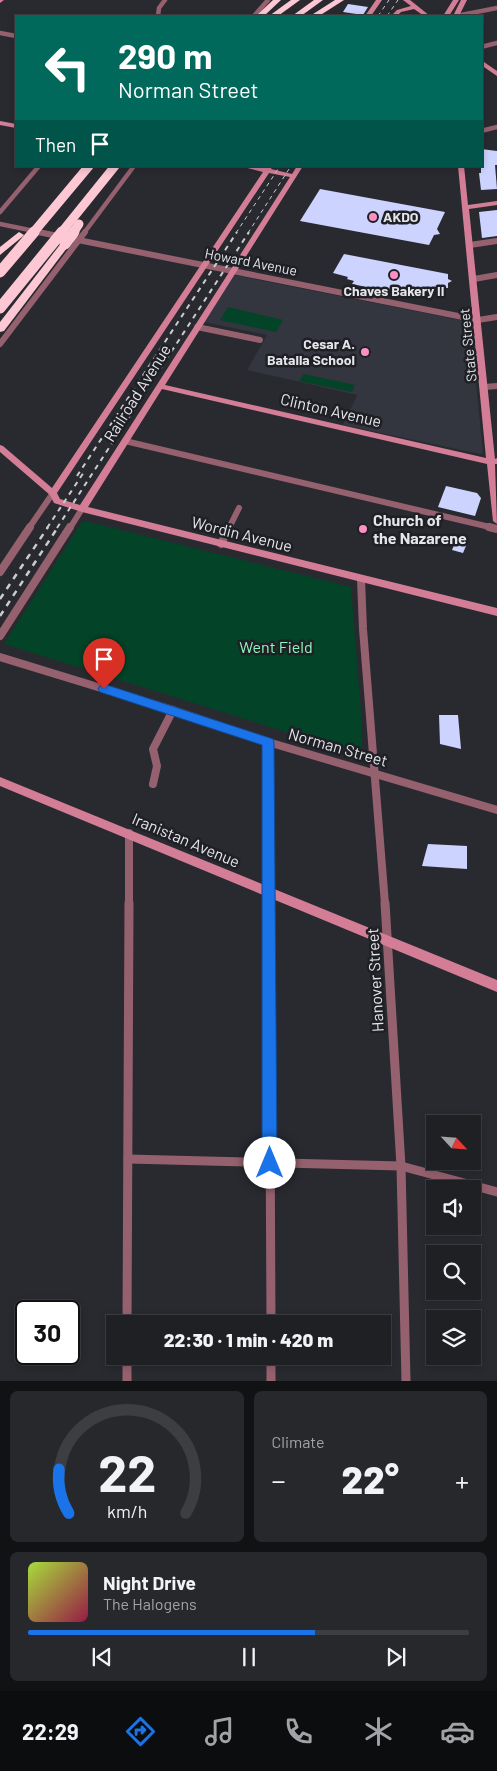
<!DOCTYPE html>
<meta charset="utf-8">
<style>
body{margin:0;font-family:Barlow,sans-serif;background:#27282c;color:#f1f3f6;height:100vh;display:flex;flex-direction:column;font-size:19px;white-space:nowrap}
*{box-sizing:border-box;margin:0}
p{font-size:16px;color:#a1a3a6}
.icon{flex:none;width:28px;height:28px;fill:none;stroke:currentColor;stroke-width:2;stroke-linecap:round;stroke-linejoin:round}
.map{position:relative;height:1381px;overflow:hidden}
.panel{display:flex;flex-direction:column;gap:10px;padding:10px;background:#111214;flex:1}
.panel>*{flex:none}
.guide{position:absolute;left:15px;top:15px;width:468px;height:152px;border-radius:0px;box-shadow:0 2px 8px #0003,0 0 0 1px #3c3e41;background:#00695c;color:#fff;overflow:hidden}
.needle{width:32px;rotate:116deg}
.buttons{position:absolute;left:426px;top:1115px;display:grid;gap:10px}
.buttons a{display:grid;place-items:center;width:55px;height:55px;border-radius:0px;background:#1f2024;box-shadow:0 2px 8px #0003,0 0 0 1px #3c3e41;font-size:25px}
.speed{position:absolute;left:15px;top:1300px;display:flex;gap:10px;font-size:25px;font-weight:700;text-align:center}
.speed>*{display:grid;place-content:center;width:65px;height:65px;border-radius:50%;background:#1f2024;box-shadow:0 2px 8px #0003,0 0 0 1px #3c3e41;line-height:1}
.speed .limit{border:2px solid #111;border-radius:8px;background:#fff;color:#111}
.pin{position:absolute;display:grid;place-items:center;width:42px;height:42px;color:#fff;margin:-51px -21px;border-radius:50% 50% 50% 0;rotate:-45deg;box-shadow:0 0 5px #0007}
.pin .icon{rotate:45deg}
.me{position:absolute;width:55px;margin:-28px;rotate:0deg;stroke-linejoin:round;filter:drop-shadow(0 0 4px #0008)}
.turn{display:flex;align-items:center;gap:18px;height:105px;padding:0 20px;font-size:22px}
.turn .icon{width:65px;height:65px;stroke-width:2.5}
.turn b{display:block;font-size:35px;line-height:42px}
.then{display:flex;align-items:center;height:48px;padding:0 20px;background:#0003;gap:10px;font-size:19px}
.big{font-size:38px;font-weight:800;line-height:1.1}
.panel .widget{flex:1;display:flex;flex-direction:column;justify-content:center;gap:8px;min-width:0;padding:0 18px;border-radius:8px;background:#27282c}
.panel .dial{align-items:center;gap:0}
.dial svg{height:130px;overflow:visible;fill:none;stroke:#3c3e41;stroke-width:7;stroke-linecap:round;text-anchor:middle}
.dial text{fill:#f1f3f6;stroke:none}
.song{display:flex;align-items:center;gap:15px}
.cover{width:60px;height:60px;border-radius:8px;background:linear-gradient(135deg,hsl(80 70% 55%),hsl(340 70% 35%))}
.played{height:5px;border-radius:2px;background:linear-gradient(90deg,#1a73e8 65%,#3c3e41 65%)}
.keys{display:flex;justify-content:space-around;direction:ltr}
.heat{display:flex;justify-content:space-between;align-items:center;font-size:28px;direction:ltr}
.panel .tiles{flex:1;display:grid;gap:10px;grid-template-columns:1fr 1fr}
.widget:last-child{grid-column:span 2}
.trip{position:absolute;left:106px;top:1315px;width:285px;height:50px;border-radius:0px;background:#1f2024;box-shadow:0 2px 8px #0003,0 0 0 1px #3c3e41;font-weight:800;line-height:50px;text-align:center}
.dock{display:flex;height:80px;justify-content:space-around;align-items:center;background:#0c0d0e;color:#a1a3a6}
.dock .icon{width:35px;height:35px}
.dock .current{color:#1a73e8}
.dock b{font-size:22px;color:#f1f3f6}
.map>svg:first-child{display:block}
</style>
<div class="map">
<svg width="497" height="1381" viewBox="0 0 497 1381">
<rect width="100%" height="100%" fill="#292a30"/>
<!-- built -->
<path fill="#33353f" d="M234 275 470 322 483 453 480 454 343 425 357 395 247 370 267 335 204 322Z"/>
<!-- green -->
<g fill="#034327">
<path d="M228 307 283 320 276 332 220 320Z"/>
<path d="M304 374 355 385 352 392 299 381Z"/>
<path d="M85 521 351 587 361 713 362 754 360 755 4 644 81 523Z"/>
</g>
<!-- building -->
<g fill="#cbd3fe">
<path d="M348 4 368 7 363 15 343 12Z"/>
<path d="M481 149 497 151V165H495L497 189 481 190 479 173H481Z"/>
<path d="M320 189 445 212 437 229 440 234 434 235 429 245 300 221Z"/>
<path d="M497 210V236L482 238 479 212Z"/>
<path d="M344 254 448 274V279L452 281 448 283V288L432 287 429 288 426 293 416 291 414 297 352 284 354 281 347 279 348 277 333 273Z"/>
<path d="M446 486 477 493 481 498 475 516 438 507Z"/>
<path d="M457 538 468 541 463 553 452 550Z"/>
<path d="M439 715H458L461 749 440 744Z"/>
<path d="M428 844 467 846V869L422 866Z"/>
</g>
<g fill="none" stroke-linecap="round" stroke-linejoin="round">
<!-- street-far3 -->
<g stroke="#96616f" stroke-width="4.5">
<path d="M158 16 159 8 165 0"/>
<path d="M254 16 268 0"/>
<path d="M456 16 497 8"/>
<path d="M0 33 16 36"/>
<path d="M481 47 497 43"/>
<path d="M481 131 497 127"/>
<path d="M0 212 39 166"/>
<path d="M0 224 44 233"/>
<path d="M84 233 134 166"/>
</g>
<!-- street-far2 -->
<g stroke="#96616f" stroke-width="6">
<path d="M38 232 478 320 497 317"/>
<path d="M470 245 497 241"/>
<path d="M474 279 497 275"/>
<path d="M197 327 260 340"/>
<path d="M0 344 85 232"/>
<path d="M484 387 497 386"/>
<path d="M125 441 494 528"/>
<path d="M29 528 53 493"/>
<path d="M70 528 82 509"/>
<path d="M229 528 239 508"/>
</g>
<!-- street-far1 -->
<g stroke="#96616f" stroke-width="8">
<path d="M489 527 497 529"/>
<path d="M221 544 229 527"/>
<path d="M0 572 30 527"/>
<path d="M361 579 363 629 385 904"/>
<path d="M0 636 70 527"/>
<path d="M0 657 173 710 268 742 497 810"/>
<path d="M268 742 269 904"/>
<path d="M153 784 157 766 153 749 173 710"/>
<path d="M129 904V833"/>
</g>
<!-- street -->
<g stroke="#96616f" stroke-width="9">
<path d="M269 903 271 1324"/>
<path d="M385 903 401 1166 406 1381"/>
<path d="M128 1159 401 1166 497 1192"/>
<path d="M127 1324 129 903"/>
<path d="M127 1356V1381"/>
<path d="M271 1356V1381"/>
</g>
<!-- secondary -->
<g fill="#d37e96" fill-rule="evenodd">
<path d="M0 0H4L0 3Z"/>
<path d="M376 0H382L371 16H365Z"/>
<path d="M403 0H410L430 16H424L414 9 401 12 397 16H391L397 10 411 6Z"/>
<path d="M453 0H459L449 16H443Z"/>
<path d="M461 0H467L459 16H453Z"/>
<path d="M481 60 497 71V76L481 65Z"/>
<path d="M0 121 16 124V128L0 125Z"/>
<path d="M240 166 265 168 267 166H273L271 169 292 174 297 166H303L165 385 486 458 458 166H464L468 205 497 201V205L469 209 495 459 497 458V464H495L497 524 493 521 487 464 162 389 88 507 497 608V616L82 512 54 503 50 495 0 452V445L3 446 52 488 263 172ZM269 173 290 177 80 505 60 499 57 493Z"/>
<path d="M0 777 497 980V992L0 786Z"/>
</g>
<!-- highway -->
<g fill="#fdc7d4" fill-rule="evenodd">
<path d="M273 0H281L264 16H256Z"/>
<path d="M291 0H300L278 16H269Z"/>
<path d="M314 0H323L301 16H292Z"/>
<path d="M335 0H344L319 16H310Z"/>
<path d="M19 232 24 235 22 237 0 255V247Z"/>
<path d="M65 241 70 244 4 331 0 332V322L62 242Z"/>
</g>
<!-- rail-far2 -->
<g stroke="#cbccd1" stroke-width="1" stroke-dasharray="4 4" stroke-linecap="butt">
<path d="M378 16 389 0"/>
<path d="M387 16 398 0"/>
<path d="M236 233 280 166"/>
<path d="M248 233 291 166"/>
</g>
<!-- rail-far1 -->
<g stroke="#cbccd1" stroke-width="2" stroke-dasharray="5 5" stroke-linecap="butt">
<path d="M77 476 237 232"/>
<path d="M47 528 84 472"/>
<path d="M57 528 249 232"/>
</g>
<!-- rail -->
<g stroke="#cbccd1" stroke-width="2.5" stroke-dasharray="6 6" stroke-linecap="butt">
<path d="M0 599 48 527"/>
<path d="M0 616 58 527"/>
</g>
<!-- highway-bridge-far1 -->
<g stroke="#fdc7d4" stroke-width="9">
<path d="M33 233 89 166"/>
<path d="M61 233 115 166"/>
<path d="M73 233 79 224"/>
</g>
<!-- highway-bridge -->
<g stroke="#fdc7d4" stroke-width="11">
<path d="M65 244 74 232"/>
<path d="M0 272 34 232"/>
<path d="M0 308 62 232"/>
</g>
</g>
<!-- route -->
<path fill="#1a73e8" stroke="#114b97" d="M104 684 273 739 274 742 277 1163 275 1168 270 1170 265 1168 262 1163V745L100 692 98 689 100 686Z"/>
<!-- markers -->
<g fill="#fc8fc3" stroke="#1f2026" stroke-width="2">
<circle cx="373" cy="217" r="5"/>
<circle cx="394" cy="275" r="5"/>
<circle cx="365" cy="352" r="5"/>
<circle cx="363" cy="529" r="5"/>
</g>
<g text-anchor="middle" stroke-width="5" stroke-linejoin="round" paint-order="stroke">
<!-- far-poi labels -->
<g font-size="14" font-weight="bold" fill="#e5e6ea" stroke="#1f2026" text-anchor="start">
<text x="383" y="222">AKDO</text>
<text x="394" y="296" text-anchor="middle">Chaves Bakery II</text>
<text x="355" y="349" text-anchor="end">Cesar A.<tspan x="355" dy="16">Batalla School</tspan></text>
</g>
<!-- far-street labels -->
<g font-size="14" fill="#e5e6ea" stroke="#1f2026">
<text transform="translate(251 262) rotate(11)" y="5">Howard Avenue</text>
<text transform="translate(468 345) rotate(-96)" y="5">State Street</text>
</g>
<!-- street labels -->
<g font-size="16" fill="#e5e6ea" stroke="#1f2026">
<text transform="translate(137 393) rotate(-58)" y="6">Railroad Avenue</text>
<text transform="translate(331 410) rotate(13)" y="6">Clinton Avenue</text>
<text transform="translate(242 534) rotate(14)" y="6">Wordin Avenue</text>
<text transform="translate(338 747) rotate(16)" y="6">Norman Street</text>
<text transform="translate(186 840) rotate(23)" y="6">Iranistan Avenue</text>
<text transform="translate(375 980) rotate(-93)" y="6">Hanover Street</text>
</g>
<!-- poi labels -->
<g font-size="16" font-weight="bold" fill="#e5e6ea" stroke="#1f2026" text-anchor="start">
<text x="373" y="526">Church of<tspan x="373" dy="18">the Nazarene</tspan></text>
</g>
<!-- park labels -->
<g font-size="16" fill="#8ef8bc" stroke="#1f2026">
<text x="276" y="653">Went Field</text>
</g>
</g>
</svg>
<div class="buttons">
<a><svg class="needle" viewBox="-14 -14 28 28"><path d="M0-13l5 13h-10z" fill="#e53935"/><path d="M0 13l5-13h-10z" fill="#a1a3a6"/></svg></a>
<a><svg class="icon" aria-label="sound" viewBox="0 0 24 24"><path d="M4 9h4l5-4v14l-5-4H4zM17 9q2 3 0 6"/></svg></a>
<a><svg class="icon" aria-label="search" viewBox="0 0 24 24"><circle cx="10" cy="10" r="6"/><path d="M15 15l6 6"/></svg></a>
<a><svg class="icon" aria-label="layers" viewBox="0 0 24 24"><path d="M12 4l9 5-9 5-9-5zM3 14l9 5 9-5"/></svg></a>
</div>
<div class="speed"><div class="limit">30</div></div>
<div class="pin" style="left:104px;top:689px;background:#d93025"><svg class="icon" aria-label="arrive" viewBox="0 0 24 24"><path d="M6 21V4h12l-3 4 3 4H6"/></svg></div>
<svg class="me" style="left:270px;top:1163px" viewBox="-20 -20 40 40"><circle r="19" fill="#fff"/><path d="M0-13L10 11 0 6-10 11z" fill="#1a73e8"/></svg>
<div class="trip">22:30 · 1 min · 420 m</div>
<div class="guide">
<div class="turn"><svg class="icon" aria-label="left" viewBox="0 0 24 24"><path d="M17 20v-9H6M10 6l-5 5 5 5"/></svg><div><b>290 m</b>Norman Street</div></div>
<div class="then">Then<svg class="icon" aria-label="arrive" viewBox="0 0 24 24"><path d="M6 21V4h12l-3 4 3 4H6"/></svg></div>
</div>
</div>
<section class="panel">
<div class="tiles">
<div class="widget dial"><svg viewBox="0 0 100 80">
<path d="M14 69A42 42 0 1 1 86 69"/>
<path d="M14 69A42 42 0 0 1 8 42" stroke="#1a73e8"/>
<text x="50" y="56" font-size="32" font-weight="700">22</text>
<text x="50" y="72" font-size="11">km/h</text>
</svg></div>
<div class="widget"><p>Climate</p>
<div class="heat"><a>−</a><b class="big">22°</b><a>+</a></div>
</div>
<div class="widget">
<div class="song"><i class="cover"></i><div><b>Night Drive</b><p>The Halogens</p></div></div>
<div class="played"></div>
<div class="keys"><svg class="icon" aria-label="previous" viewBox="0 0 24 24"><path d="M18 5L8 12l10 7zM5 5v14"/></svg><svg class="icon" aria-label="pause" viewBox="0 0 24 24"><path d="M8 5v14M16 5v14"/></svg><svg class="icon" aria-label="next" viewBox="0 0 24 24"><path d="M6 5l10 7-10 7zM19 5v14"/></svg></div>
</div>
</div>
</section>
<nav class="dock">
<b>22:29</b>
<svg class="icon current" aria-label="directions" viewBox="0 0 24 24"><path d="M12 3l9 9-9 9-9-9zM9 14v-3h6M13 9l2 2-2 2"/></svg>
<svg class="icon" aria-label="music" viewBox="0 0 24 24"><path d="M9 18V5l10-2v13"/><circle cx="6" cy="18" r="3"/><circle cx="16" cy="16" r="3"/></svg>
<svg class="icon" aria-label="phone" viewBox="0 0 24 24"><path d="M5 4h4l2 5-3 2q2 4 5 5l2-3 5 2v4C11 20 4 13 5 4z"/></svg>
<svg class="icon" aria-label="climate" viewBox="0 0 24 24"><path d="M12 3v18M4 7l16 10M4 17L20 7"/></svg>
<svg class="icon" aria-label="car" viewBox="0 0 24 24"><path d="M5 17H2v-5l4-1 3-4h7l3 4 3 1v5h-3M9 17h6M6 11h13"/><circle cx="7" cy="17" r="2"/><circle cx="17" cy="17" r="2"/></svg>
</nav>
